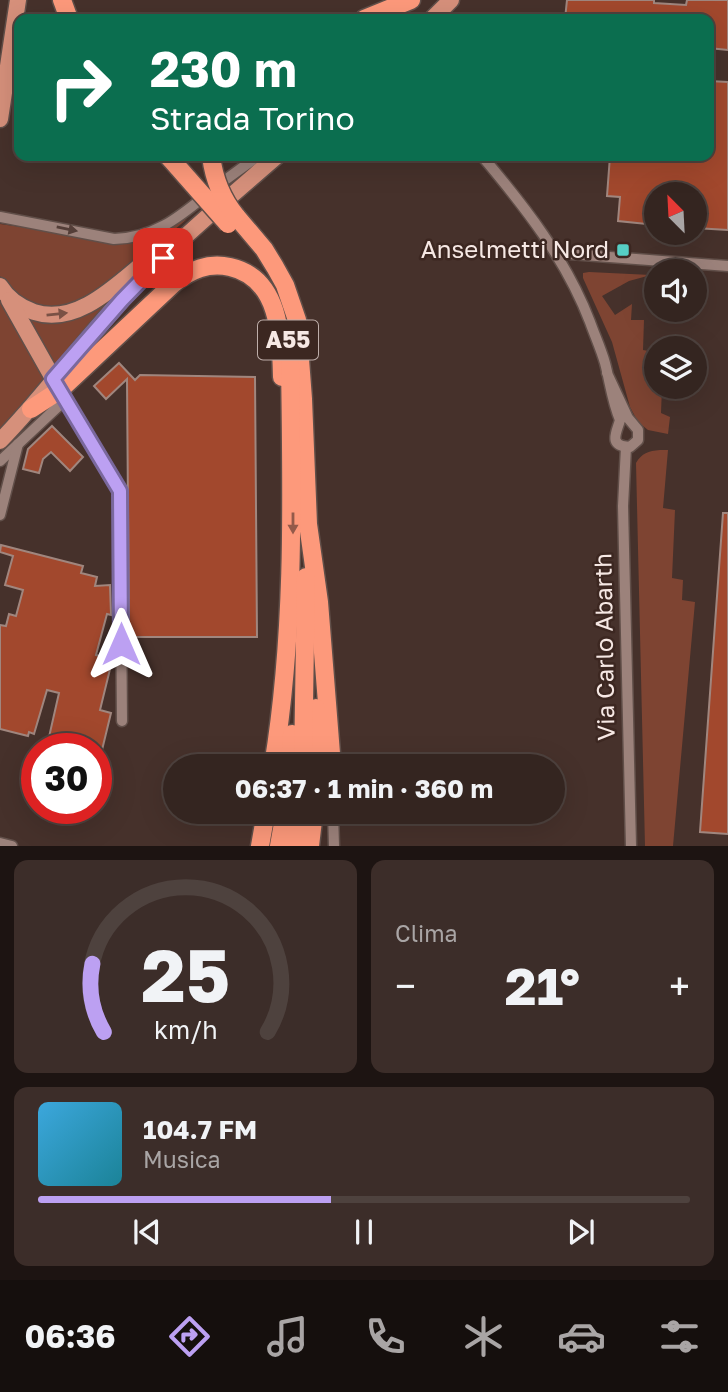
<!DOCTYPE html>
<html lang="it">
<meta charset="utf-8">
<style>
body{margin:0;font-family:"Golos Text",sans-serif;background:#3c2d29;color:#f1f3f6;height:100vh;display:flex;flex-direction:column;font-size:26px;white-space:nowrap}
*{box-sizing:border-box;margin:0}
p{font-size:23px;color:#a9a5a5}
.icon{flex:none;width:38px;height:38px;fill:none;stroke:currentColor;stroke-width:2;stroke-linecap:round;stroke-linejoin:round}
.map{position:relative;height:846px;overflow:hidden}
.sheet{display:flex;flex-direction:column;gap:14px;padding:14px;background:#1d1412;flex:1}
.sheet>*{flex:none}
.hud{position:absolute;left:14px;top:14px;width:700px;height:147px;border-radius:14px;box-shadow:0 7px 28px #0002,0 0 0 2px #4e423e;background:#0b6e4f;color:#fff;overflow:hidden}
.needle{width:46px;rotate:336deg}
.tools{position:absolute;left:644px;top:182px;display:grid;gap:14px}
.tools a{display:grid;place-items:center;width:63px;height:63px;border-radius:50%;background:#342520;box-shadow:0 7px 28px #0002,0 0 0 2px #4e423e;font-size:35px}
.speed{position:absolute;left:21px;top:733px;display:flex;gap:14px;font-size:35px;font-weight:700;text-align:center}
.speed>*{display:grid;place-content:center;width:91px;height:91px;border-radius:50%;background:#342520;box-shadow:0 7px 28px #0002,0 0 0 2px #4e423e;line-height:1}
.speed .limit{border:10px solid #d22;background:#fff;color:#111}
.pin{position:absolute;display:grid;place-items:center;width:60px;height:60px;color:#fff;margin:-30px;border-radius:14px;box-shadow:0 4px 10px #0006}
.me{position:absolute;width:77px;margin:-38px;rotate:0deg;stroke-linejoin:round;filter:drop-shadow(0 0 5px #0008)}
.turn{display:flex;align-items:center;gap:24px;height:147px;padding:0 21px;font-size:32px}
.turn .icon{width:91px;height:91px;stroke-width:2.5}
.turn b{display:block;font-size:49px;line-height:60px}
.big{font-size:52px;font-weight:700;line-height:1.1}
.sheet .tile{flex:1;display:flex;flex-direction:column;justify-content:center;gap:10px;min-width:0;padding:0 24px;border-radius:14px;background:#3c2d29}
.sheet .dial{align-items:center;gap:0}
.dial svg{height:182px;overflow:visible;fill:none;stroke:#4e423e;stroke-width:7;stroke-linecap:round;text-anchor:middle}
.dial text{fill:#f1f3f6;stroke:none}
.song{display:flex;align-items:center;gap:21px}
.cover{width:84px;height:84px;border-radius:10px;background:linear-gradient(135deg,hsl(200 70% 55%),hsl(190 70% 35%))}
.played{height:7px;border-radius:4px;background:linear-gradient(90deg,#bca0f2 45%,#4e423e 45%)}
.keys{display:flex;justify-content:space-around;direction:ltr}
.heat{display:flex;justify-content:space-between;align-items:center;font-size:38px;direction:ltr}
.sheet .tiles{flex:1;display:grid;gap:14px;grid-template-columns:1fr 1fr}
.tile:last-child{grid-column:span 2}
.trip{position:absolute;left:163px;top:754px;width:402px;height:70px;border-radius:35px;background:#342520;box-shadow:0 7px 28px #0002,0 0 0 2px #4e423e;font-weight:700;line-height:70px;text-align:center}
.tab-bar{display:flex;height:112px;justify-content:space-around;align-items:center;background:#150f0d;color:#a9a5a5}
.tab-bar .icon{width:49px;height:49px}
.tab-bar .active{color:#bca0f2}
.tab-bar b{font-size:32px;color:#f1f3f6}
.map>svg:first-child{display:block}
</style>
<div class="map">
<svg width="728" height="846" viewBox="0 0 728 846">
<rect width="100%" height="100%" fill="#46312b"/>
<!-- green -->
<g fill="#7e4432">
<path d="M187 219 114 281 65 310 29 306 3 282 0 276V224L126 242 149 238Z"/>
<path d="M589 272 651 275 629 281 602 296 615 315 632 304 631 320H644L643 350 654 352 652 383 656 387H662L661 413 670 417 668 434 648 430 638 422 630 407 612 342 583 278V273Z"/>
<path d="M133 278 54 371 22 314 36 319Z"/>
<path d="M0 299 47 378 0 430Z"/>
<path d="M660 450H668L663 508 675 510 672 578 683 580 682 600 695 602 673 846H645L636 463C642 453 648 451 660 450Z"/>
</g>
<!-- building -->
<g fill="#a2482d" stroke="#a0867e" stroke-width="2">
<path d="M567 0H654V3L686 5 687 0H728V50L709 48V19H565Z"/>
<path d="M709 81 728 82V230L695 228V194H656V225L618 221 620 197 607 196 610 156H709Z"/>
<path d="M119 363 135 380 140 375 255 377 257 637H129L127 379 106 399 94 386Z"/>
<path d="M52 426 83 457 70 471 51 452 43 459 39 473 23 469 28 449Z"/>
<path d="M723 513H728V834L700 832Z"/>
<path d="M1 545 83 566 81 573 97 577 95 586 110 585 111 615 107 614 96 655 108 658 106 664 111 665 100 710 111 713 102 750 49 737 59 693 47 690 34 734 29 732 28 736 0 729V625L6 626 9 614 16 616 23 590 5 585 13 556 0 552Z"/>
</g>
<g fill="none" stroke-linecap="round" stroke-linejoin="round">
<defs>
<g id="street">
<path d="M482 156C525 207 566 259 590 322 595 336 601 349 605 363 610 382 612 401 620 420 617 432 607 446 630 447L638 440V430L628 418 607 373"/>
<path d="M217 186 258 156"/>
<path d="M0 217 114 239C153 238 177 219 205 196"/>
<path d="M557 253 728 266"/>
<path d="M60 390 120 491 122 721"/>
<path d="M626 447 623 506 631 846"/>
<path d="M0 461 66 399"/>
<path d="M0 515 18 444"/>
<path d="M333 812 334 846"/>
<path d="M0 843 12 846"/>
</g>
<g id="primary">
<path d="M432 19 451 0"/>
<path d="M0 119 18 0"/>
<path d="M0 286C8 299 19 307 34 312 79 327 121 280 153 255"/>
<path d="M9 300 58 387"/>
<path d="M0 441C44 396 80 345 123 298 170 247 224 202 277 156"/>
</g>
<g id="highway">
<path d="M62 0 69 19"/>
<path d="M364 19 411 0"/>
<path d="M236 216 264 249 275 267 285 285 297 320 303 399 308 524 319 602 332 766"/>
<path d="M31 409 60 390 174 283C191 270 208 262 230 267 280 278 281 336 282 377"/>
<path d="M316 708V766"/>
<path d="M273 766C295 633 292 499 290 364"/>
<path d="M290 766 292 734"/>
<path d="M303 766 306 577"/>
<path d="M260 846 266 812"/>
<path d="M279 846 285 812"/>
<path d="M293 846 299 812"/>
<path d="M310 846 314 812"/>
</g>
</defs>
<!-- street casing -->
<use href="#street" stroke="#614f49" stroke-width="13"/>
<!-- primary casing -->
<use href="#primary" stroke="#614f49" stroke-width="19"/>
<!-- highway casing -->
<use href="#highway" stroke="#614f49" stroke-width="21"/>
<!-- street -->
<use href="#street" stroke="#9c827b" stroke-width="10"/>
<!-- primary -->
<use href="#primary" stroke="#d6907b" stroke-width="16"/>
<!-- highway -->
<use href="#highway" stroke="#fd997b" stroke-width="18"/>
<defs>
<g id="highway-bridge">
<path d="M168 156 228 224"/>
<path d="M211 156C214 179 221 198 236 216"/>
</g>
</defs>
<!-- highway-bridge casing -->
<use href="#highway-bridge" stroke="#614f49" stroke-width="21" stroke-linecap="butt"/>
<!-- highway-bridge -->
<use href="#highway-bridge" stroke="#fd997b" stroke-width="18"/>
</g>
<!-- one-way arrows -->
<defs><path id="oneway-solid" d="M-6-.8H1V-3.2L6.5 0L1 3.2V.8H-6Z" transform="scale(1.75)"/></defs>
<use fill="#543e38" href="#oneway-solid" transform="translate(67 229) rotate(11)"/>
<use fill="#7a5145" href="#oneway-solid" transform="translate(57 314) rotate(-6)"/>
<use fill="#935a4a" href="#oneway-solid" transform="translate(293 523) rotate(90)"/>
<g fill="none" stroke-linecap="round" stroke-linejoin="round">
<defs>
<path id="route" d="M121 644 120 491 53 379 122 300 163 258"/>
</defs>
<!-- route casing -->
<use href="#route" stroke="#7a689d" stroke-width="18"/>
<!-- route -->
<use href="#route" stroke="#bca0f2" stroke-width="12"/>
</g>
<!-- markers -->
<rect fill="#56cec4" stroke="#3c2721" stroke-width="2.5" x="616" y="243" width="14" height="14" rx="3.5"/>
<g text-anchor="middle" stroke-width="5" stroke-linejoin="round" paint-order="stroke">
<!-- shield labels -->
<rect fill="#3c2721" stroke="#beaeaa" stroke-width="2" x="258" y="320.5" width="60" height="39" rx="5"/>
<g font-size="23" font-weight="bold" fill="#f6e8e4">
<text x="288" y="348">A55</text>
</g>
<!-- poi labels -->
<g font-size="24" fill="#f6e8e4" stroke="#3c2721" text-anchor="end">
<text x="609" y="258">Anselmetti Nord</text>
</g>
<!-- street labels -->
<g font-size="24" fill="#f6e8e4" stroke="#3c2721">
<text transform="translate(605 647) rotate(-91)" y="8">Via Carlo Abarth</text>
</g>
</g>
</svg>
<div class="tools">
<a><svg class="needle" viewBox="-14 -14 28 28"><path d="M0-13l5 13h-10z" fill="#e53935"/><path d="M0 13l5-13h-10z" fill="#a9a5a5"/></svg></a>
<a><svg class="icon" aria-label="sound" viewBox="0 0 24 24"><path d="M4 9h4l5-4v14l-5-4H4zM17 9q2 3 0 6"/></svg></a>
<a><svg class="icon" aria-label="layers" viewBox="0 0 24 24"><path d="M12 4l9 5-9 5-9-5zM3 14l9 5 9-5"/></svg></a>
</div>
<div class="speed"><div class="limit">30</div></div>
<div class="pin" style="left:163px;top:258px;background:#d93025"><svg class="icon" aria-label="arrive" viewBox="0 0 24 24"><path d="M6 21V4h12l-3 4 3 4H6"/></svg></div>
<svg class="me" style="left:121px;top:644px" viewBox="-20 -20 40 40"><path d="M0-17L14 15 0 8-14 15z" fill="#bca0f2" stroke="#fff" stroke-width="4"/></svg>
<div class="trip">06:37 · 1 min · 360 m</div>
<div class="hud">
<div class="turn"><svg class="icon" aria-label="right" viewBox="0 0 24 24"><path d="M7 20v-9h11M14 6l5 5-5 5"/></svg><div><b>230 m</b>Strada Torino</div></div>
</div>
</div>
<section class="sheet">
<div class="tiles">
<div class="tile dial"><svg viewBox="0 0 100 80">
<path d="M14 69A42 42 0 1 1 86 69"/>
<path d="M14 69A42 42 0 0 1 9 39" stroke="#bca0f2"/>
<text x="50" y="56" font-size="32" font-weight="700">25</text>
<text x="50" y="72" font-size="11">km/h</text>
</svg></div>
<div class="tile"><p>Clima</p>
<div class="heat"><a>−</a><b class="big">21°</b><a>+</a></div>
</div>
<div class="tile">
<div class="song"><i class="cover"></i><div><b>104.7 FM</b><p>Musica</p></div></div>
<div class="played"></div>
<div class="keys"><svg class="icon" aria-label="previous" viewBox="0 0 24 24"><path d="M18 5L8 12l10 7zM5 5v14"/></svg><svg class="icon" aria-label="pause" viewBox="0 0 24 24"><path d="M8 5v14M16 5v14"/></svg><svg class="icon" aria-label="next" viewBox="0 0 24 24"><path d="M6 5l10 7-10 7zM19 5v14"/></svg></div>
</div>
</div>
</section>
<nav class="tab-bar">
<b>06:36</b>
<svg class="icon active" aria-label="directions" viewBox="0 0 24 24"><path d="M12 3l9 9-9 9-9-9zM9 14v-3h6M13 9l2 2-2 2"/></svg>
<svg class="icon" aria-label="music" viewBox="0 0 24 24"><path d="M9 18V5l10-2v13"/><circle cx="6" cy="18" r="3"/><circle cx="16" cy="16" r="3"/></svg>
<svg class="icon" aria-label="phone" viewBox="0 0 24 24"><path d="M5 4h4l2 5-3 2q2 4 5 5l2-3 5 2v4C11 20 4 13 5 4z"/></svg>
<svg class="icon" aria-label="climate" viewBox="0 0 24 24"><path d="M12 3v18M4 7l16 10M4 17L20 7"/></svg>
<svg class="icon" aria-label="car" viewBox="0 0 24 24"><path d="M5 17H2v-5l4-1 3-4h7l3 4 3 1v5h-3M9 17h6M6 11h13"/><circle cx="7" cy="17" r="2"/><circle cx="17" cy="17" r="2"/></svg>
<svg class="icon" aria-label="filters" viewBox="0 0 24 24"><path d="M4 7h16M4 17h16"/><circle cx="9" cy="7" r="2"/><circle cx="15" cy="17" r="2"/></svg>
</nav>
